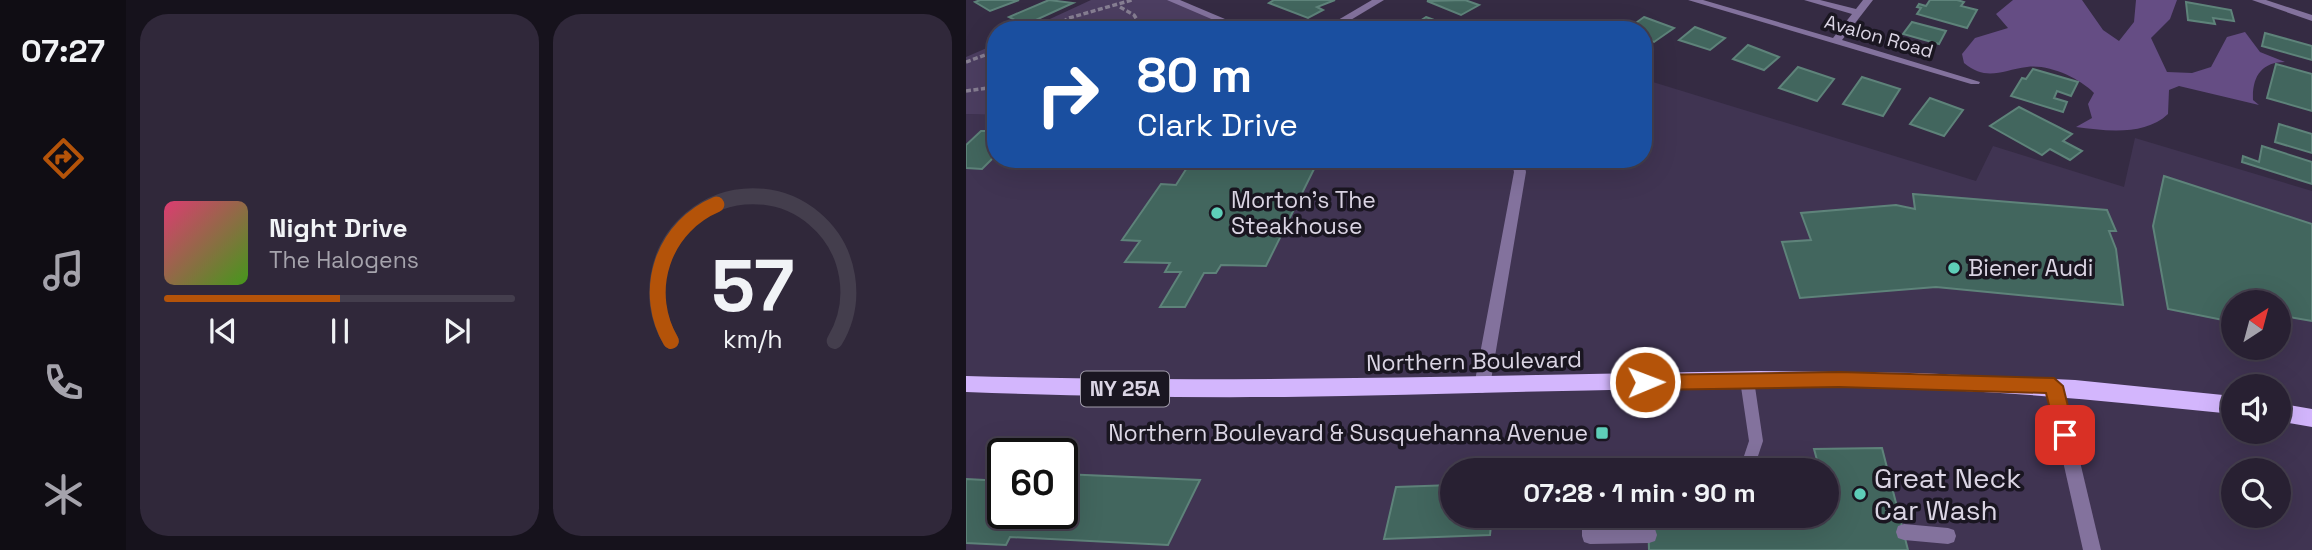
<!DOCTYPE html>
<meta charset="utf-8">
<style>
body{margin:0;font-family:"Space Grotesk",sans-serif;background:#30283a;color:#f1f3f6;height:100vh;display:flex;flex-direction:column;font-size:26px;white-space:nowrap}
*{box-sizing:border-box;margin:0}
p{font-size:23px;color:#a5a3ac}
.icon{flex:none;width:38px;height:38px;fill:none;stroke:currentColor;stroke-width:2;stroke-linecap:round;stroke-linejoin:round}
.map{position:relative;flex:1;overflow:hidden}
.drawer{display:flex;flex-direction:column;gap:14px;padding:14px;background:#16121c;width:840px}
.drawer>*{flex:none}
.guide{position:absolute;left:21px;top:21px;width:665px;height:147px;border-radius:28px;box-shadow:0 7px 28px #0002,0 0 0 2px #443e4d;background:#1a4fa0;color:#fff;overflow:hidden}
.needle{width:46px;rotate:36deg}
.controls{position:absolute;left:1255px;top:290px;display:grid;gap:14px}
.controls a{display:grid;place-items:center;width:70px;height:70px;border-radius:50%;background:#282032;box-shadow:0 7px 28px #0002,0 0 0 2px #443e4d;font-size:35px}
.speed{position:absolute;left:21px;top:438px;display:flex;gap:14px;font-size:35px;font-weight:700;text-align:center}
.speed>*{display:grid;place-content:center;width:91px;height:91px;border-radius:50%;background:#282032;box-shadow:0 7px 28px #0002,0 0 0 2px #443e4d;line-height:1}
.speed .limit{border:4px solid #111;border-radius:10px;background:#fff;color:#111}
.pin{position:absolute;display:grid;place-items:center;width:60px;height:60px;color:#fff;margin:-30px;border-radius:14px;box-shadow:0 4px 10px #0006}
.me{position:absolute;width:77px;margin:-38px;rotate:89deg;stroke-linejoin:round;filter:drop-shadow(0 0 5px #0008)}
.turn{display:flex;align-items:center;gap:24px;height:147px;padding:0 35px;font-size:32px}
.turn .icon{width:91px;height:91px;stroke-width:2.5}
.turn b{display:block;font-size:49px;line-height:60px}
.drawer .card{flex:1;display:flex;flex-direction:column;justify-content:center;gap:10px;min-width:0;padding:0 24px;border-radius:28px;background:#30283a}
.drawer .dial{align-items:center;gap:0}
.dial svg{height:182px;overflow:visible;fill:none;stroke:#443e4d;stroke-width:7;stroke-linecap:round;text-anchor:middle}
.dial text{fill:#f1f3f6;stroke:none}
.song{display:flex;align-items:center;gap:21px}
.cover{width:84px;height:84px;border-radius:10px;background:linear-gradient(135deg,hsl(340 70% 55%),hsl(100 70% 35%))}
.played{height:7px;border-radius:4px;background:linear-gradient(90deg,#b45309 50%,#443e4d 50%)}
.keys{display:flex;justify-content:space-around;direction:ltr}
.drawer .tiles{flex:1;display:grid;gap:14px;grid-template-columns:repeat(2,1fr)}
.trip{position:absolute;left:474px;top:458px;width:399px;height:70px;border-radius:35px;background:#282032;box-shadow:0 7px 28px #0002,0 0 0 2px #443e4d;font-weight:800;line-height:70px;text-align:center}
main{display:flex;flex:1;min-height:0}
.menu{display:flex;flex-direction:column;width:126px;justify-content:space-around;align-items:center;background:#100d14;color:#a5a3ac}
.menu .icon{width:49px;height:49px}
.menu .selected{color:#b45309}
.menu b{font-size:32px;color:#f1f3f6}
.map>svg:first-child{display:block}
</style>
<main>
<nav class="menu">
<b>07:27</b>
<svg class="icon selected" aria-label="directions" viewBox="0 0 24 24"><path d="M12 3l9 9-9 9-9-9zM9 14v-3h6M13 9l2 2-2 2"/></svg>
<svg class="icon" aria-label="music" viewBox="0 0 24 24"><path d="M9 18V5l10-2v13"/><circle cx="6" cy="18" r="3"/><circle cx="16" cy="16" r="3"/></svg>
<svg class="icon" aria-label="phone" viewBox="0 0 24 24"><path d="M5 4h4l2 5-3 2q2 4 5 5l2-3 5 2v4C11 20 4 13 5 4z"/></svg>
<svg class="icon" aria-label="climate" viewBox="0 0 24 24"><path d="M12 3v18M4 7l16 10M4 17L20 7"/></svg>
</nav>
<section class="drawer">
<div class="tiles">
<div class="card">
<div class="song"><i class="cover"></i><div><b>Night Drive</b><p>The Halogens</p></div></div>
<div class="played"></div>
<div class="keys"><svg class="icon" aria-label="previous" viewBox="0 0 24 24"><path d="M18 5L8 12l10 7zM5 5v14"/></svg><svg class="icon" aria-label="pause" viewBox="0 0 24 24"><path d="M8 5v14M16 5v14"/></svg><svg class="icon" aria-label="next" viewBox="0 0 24 24"><path d="M6 5l10 7-10 7zM19 5v14"/></svg></div>
</div>
<div class="card dial"><svg viewBox="0 0 100 80">
<path d="M14 69A42 42 0 1 1 86 69"/>
<path d="M14 69A42 42 0 0 1 34 9" stroke="#b45309"/>
<text x="50" y="56" font-size="32" font-weight="700">57</text>
<text x="50" y="72" font-size="11">km/h</text>
</svg></div>
</div>
</section>
<div class="map">
<svg width="1346" height="550" viewBox="0 0 1346 550">
<rect width="100%" height="100%" fill="#352b43"/>
<!-- built -->
<path fill="#403452" fill-rule="evenodd" d="M677 79 1010 181 1027 146 1158 187 1169 138 1346 191V550H0V114L30 115V159H551L554 171 566 159H677ZM1267 303H1312V348H1267ZM1267 387H1312V432H1267ZM37 453H96V513H37ZM486 471H861V516H486ZM1267 471H1312V516H1267Z"/>
<!-- green -->
<g fill="#4c3e61">
<path d="M125 0H206L281 30H60Z"/>
<path d="M30 44V115L0 114V57Z"/>
</g>
<!-- forest -->
<path fill="#654d84" d="M1047 0H1116L1137 30 1153 41 1168 22 1170 0H1211L1204 19 1185 38 1201 72 1226 73 1245 67 1261 37 1279 32 1294 52 1319 62C1296 62 1286 76 1287 100L1293 105 1213 86 1203 90 1202 114C1179 136 1140 131 1110 127L1126 118 1122 104 1128 93C1113 78 1083 64 1061 67 1036 70 1021 82 998 63L996 54 1009 38 1042 28 1030 14Z"/>
<!-- building -->
<g fill="#42665e" stroke="#5e837a" stroke-width="2">
<path d="M14 0H53L24 11 9 2Z"/>
<path d="M83 0 107 3 59 25 43 17Z"/>
<path d="M308 0H369L351 7 357 10 342 18 303 3Z"/>
<path d="M499 0 513 5 495 15 461 1Z"/>
<path d="M964 0H991L998 2 995 6 1011 10 1001 28 951 14 955 8 951 7 953 4 960 6Z"/>
<path d="M1220 2 1265 10 1268 21 1247 18 1249 24 1222 20Z"/>
<path d="M460 17 471 21 464 26 475 30H440Z"/>
<path d="M678 17 708 28 688 42 677 38V30H660Z"/>
<path d="M946 22 980 31 973 44 937 34Z"/>
<path d="M729 27 759 38 744 50 713 40Z"/>
<path d="M1299 33 1346 46V60L1296 46Z"/>
<path d="M782 45 813 57 798 70 767 59Z"/>
<path d="M1310 64 1346 74V111L1301 98Z"/>
<path d="M832 67 868 79 851 101 813 88Z"/>
<path d="M1067 69 1112 82 1105 96 1091 91 1088 98 1101 102 1097 112 1045 96 1056 78 1060 79Z"/>
<path d="M896 77 934 89 917 116 877 104Z"/>
<path d="M964 98 997 110 978 136 944 124Z"/>
<path d="M1053 107 1106 134 1097 141 1116 151 1104 160 1084 149 1076 155 1024 126Z"/>
<path d="M1313 124 1346 134V153L1309 142Z"/>
<path d="M15 131H30V155L16 169 0 168V145Z"/>
<path d="M1296 146 1346 162V184L1276 162 1277 156 1293 162Z"/>
<path d="M224 163 350 165 300 266 255 265 250 273H238L219 307H194L215 272H199L204 263 159 262 174 241 156 240 195 184 210 185Z"/>
<path d="M1198 176 1346 224V321L1312 315V303H1267V322L1202 309 1187 226Z"/>
<path d="M947 194 1141 210 1150 231H1143L1150 249 1157 305 970 287 834 298 816 242 845 240 835 213 930 205 949 209Z"/>
<path d="M916 448 942 550H683L682 516H861V471H854L848 449Z"/>
<path d="M96 474 234 480 202 545 44 537 40 545 0 543V479L37 481V513H96Z"/>
<path d="M486 485V516H526L524 535 418 539 430 487Z"/>
</g>
<g fill="none" stroke-linecap="round" stroke-linejoin="round">
<!-- path -->
<g stroke="#867e92" stroke-width="3.5" stroke-dasharray="5 2.5" stroke-linecap="butt">
<path d="M154 7 168 15 177 29"/>
<path d="M177 28 200 21 206 30"/>
<path d="M84 30 103 18 166 0"/>
<path d="M0 62 30 51"/>
<path d="M0 91 30 87"/>
</g>
<!-- lane -->
<g fill="#83729d" fill-rule="evenodd">
<path d="M781 374 786 376 788 380 797 441 788 468 783 471H762L764 466 777 459 783 441 774 380 776 376Z"/>
<path d="M616 516H632V528L683 527 689 529 691 535 689 541 683 543 624 544 618 542 616 536Z"/>
<path d="M938 524 982 528 988 530 990 536 988 542 982 544 938 540 932 538 930 532 932 526Z"/>
</g>
<!-- street -->
<g fill="#83729d" fill-rule="evenodd">
<path d="M201 0H214L285 30H271Z"/>
<path d="M406 0H418L368 30H355Z"/>
<path d="M722 0H737L867 38 886 14 838 0H854L890 9 897 0H907L876 40 1014 82 1013 84H1005Z"/>
<path d="M1286 0H1300L1346 15V21Z"/>
<path d="M545 159H557L560 172 524 386 522 391 516 393 510 391 508 386 548 172Z"/>
<path d="M1088 379 1094 381 1096 386 1135 550H1117L1080 386 1082 381Z"/>
</g>
<!-- primary -->
<g fill="#d3b6fd" fill-rule="evenodd">
<path d="M793 371 951 373 1109 380 1267 396V414C1161 403 1056 392 949 389 739 384 529 394 319 397 212 398 106 396 0 392V376C264 384 528 375 793 371Z"/>
<path d="M1312 403 1346 409V427L1312 421Z"/>
</g>
</g>
<!-- route -->
<path fill="#b45309" stroke="#753606" stroke-width="2" d="M873 372 1088 378 1097 386 1109 435 1106 441 1099 444 1092 441 1080 393 873 387 679 390 670 382 679 375Z"/>
<!-- markers -->
<g fill="#5eceb8" stroke="#1a1621" stroke-width="2.5">
<circle cx="251" cy="213" r="7"/>
<circle cx="988" cy="268" r="7"/>
<rect x="629" y="426" width="14" height="14" rx="3.5"/>
<circle cx="894" cy="494" r="7"/>
</g>
<g text-anchor="middle" stroke-width="7" stroke-linejoin="round" paint-order="stroke">
<!-- far-street labels -->
<g font-size="19" fill="#dbd5e4" stroke="#1a1621">
<text transform="translate(913 36) rotate(16)" y="7">Avalon Road</text>
</g>
<!-- shield labels -->
<rect fill="#1a1621" stroke="#a19caa" stroke-width="2" x="115" y="371.5" width="88" height="35" rx="5"/>
<g font-size="21" font-weight="bold" fill="#dbd5e4">
<text x="159" y="396">NY 25A</text>
</g>
<!-- poi labels -->
<g font-size="23" fill="#dbd5e4" stroke="#1a1621" text-anchor="start">
<text x="265" y="208">Morton's The<tspan x="265" dy="26">Steakhouse</tspan></text>
<text x="1002" y="276">Biener Audi</text>
<text x="622" y="441" text-anchor="end">Northern Boulevard &amp; Susquehanna Avenue</text>
</g>
<!-- street labels -->
<g font-size="23" fill="#dbd5e4" stroke="#1a1621">
<text transform="translate(508 361) rotate(-1)" y="8">Northern Boulevard</text>
</g>
<!-- near-poi labels -->
<g font-size="28" fill="#dbd5e4" stroke="#1a1621" text-anchor="start">
<text x="908" y="488">Great Neck<tspan x="908" dy="32">Car Wash</tspan></text>
</g>
</g>
</svg>
<div class="controls">
<a><svg class="needle" viewBox="-14 -14 28 28"><path d="M0-13l5 13h-10z" fill="#e53935"/><path d="M0 13l5-13h-10z" fill="#a5a3ac"/></svg></a>
<a><svg class="icon" aria-label="sound" viewBox="0 0 24 24"><path d="M4 9h4l5-4v14l-5-4H4zM17 9q2 3 0 6"/></svg></a>
<a><svg class="icon" aria-label="search" viewBox="0 0 24 24"><circle cx="10" cy="10" r="6"/><path d="M15 15l6 6"/></svg></a>
</div>
<div class="speed"><div class="limit">60</div></div>
<div class="pin" style="left:1099px;top:435px;background:#d93025"><svg class="icon" aria-label="arrive" viewBox="0 0 24 24"><path d="M6 21V4h12l-3 4 3 4H6"/></svg></div>
<svg class="me" style="left:679px;top:382px" viewBox="-20 -20 40 40"><circle r="17" fill="#b45309" stroke="#fff" stroke-width="3"/><path d="M0-11L8 9 0 5-8 9z" fill="#fff"/></svg>
<div class="trip">07:28 · 1 min · 90 m</div>
<div class="guide">
<div class="turn"><svg class="icon" aria-label="right" viewBox="0 0 24 24"><path d="M7 20v-9h11M14 6l5 5-5 5"/></svg><div><b>80 m</b>Clark Drive</div></div>
</div>
</div>
</main>
